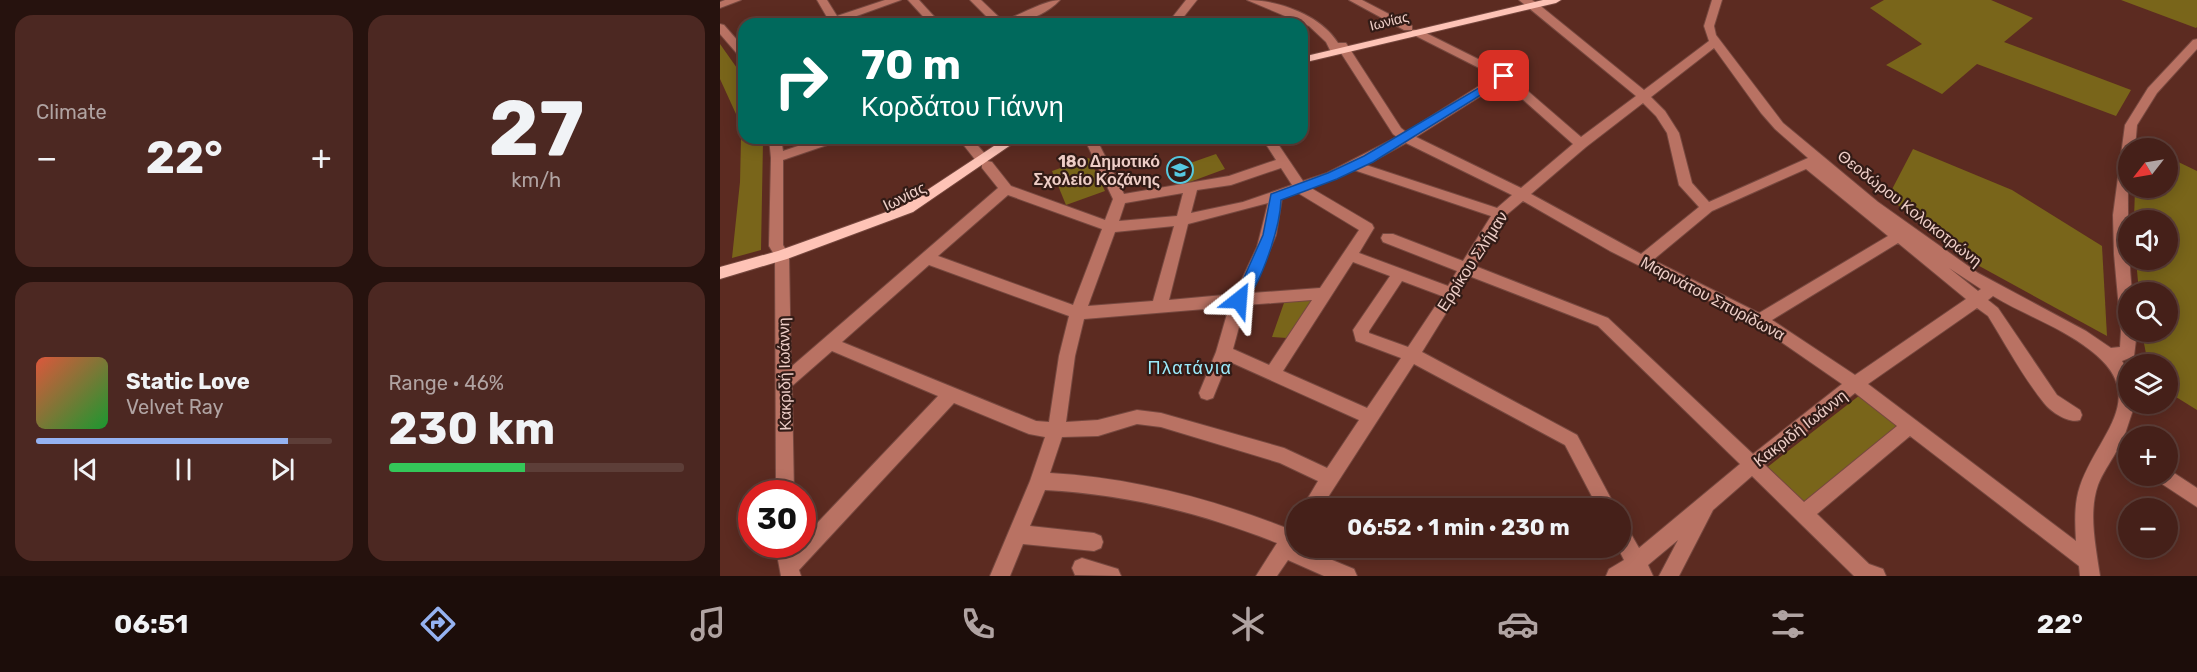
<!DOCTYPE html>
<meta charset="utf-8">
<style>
body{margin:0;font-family:Rubik,sans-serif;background:#4c2822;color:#f1f3f6;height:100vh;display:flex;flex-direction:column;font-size:22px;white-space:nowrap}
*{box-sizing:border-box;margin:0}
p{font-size:20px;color:#b0a3a2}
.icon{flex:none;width:33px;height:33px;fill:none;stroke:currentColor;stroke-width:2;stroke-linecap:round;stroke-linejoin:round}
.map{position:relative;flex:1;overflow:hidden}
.drawer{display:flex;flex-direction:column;gap:15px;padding:15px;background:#26120e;width:720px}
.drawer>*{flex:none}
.guide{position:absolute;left:18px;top:18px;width:570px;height:126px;border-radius:18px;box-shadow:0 3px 15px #0003,0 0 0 2px #5d3e38;background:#00695c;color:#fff;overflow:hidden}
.needle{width:39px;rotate:239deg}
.controls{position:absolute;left:1398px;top:138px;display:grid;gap:12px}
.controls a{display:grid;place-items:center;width:60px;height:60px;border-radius:50%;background:#452019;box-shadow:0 3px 15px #0003,0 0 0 2px #5d3e38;font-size:30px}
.speed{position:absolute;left:18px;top:480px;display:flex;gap:12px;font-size:30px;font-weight:700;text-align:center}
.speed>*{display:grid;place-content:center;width:78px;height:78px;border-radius:50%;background:#452019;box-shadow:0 3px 15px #0003,0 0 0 2px #5d3e38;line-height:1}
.speed .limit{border:9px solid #d22;background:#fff;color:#111}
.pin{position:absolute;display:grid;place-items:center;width:51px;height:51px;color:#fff;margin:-26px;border-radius:12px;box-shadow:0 3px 9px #0006}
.me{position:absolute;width:66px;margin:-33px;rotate:28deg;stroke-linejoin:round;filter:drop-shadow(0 0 4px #0008)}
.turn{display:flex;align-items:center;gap:21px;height:126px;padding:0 24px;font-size:27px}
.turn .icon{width:78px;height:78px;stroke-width:2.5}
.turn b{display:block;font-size:42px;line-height:51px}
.big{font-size:45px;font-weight:700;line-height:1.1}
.drawer .tile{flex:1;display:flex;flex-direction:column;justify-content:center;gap:9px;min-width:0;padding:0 21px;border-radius:18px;background:#4c2822}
.drawer .dial{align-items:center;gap:0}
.dial b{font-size:78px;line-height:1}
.song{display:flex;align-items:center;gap:18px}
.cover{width:72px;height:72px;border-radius:9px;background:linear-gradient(135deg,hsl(10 70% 55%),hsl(130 70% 35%))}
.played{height:6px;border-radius:3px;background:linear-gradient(90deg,#95b2f1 85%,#5d3e38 85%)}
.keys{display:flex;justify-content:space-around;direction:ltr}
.heat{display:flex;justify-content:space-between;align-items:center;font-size:33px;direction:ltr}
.charge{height:9px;border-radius:4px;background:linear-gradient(90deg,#34c759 46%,#5d3e38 0)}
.drawer .tiles{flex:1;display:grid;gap:15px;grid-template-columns:repeat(2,1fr)}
.trip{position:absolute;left:566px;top:498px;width:345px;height:60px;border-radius:30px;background:#452019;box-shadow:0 3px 15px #0003,0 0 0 2px #5d3e38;font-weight:700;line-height:60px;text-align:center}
.dock{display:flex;height:96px;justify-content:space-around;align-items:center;background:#1c0d0a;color:#b0a3a2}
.dock .icon{width:42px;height:42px}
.dock .active{color:#95b2f1}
.dock b{font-size:27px;color:#f1f3f6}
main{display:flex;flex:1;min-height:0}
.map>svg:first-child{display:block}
</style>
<main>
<section class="drawer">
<div class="tiles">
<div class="tile"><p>Climate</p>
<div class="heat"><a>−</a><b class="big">22°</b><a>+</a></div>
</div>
<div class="tile dial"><b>27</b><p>km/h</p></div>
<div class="tile">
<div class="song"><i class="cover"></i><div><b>Static Love</b><p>Velvet Ray</p></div></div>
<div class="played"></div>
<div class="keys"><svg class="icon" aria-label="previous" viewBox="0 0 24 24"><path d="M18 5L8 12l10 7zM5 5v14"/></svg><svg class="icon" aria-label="pause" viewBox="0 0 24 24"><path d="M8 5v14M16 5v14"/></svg><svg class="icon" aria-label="next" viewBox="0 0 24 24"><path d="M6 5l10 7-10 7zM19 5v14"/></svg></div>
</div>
<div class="tile"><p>Range · 46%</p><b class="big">230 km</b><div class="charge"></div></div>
</div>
</section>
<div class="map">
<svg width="1477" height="576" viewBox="0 0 1477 576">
<rect width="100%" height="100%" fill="#5c2b21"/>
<!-- green -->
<g fill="#79651a">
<path d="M1164 0H1271L1313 18 1284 42 1411 90 1396 116 1257 64 1222 94 1166 65 1202 44 1150 8Z"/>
<path d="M1401 0H1477V27L1476 28Z"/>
<path d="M0 44 24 78V138H43V141L41 250 12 258 20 182 21 138 16 114 0 79Z"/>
<path d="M1193 149 1292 190 1382 246 1387 336 1241 256 1168 197Z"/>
<path d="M496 154 505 169 459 186 450 170Z"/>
<path d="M1448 157 1477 171V410L1448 392V364H1428L1422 333 1448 332V292H1419L1416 260H1448V220H1414L1415 188H1448Z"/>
<path d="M369 158 385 191 346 205 332 171Z"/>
<path d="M565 300H594L567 338 552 337Z"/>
<path d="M1140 395 1178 427 1083 505 1045 469Z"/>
</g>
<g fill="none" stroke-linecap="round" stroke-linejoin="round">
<defs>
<g id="minor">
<path d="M5 0H21L0 8V2Z"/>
<path d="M97 0H107L117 16 165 0H181L120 22 121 24H111Z"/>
<path d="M188 0H199L221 24H210Z"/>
<path d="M250 0H261L283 21C300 15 325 0 340 0 323 18 298 24 274 24Z"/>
<path d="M466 0H477L458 24H447Z"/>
<path d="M527 0C558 0 601 15 618 43H626L681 128 686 132 775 76 692 34V30H684L629 0H642L692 26V30H700L788 74 861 137 916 96 799 0H812L817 3 924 90 989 41 984 26 992 0H1002L994 26 996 35 1063 123 1158 202 1258 273 1366 331 1391 348 1400 347 1401 331 1394 254 1393 215 1405 125 1428 88 1473 40 1477 39V49L1437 93 1417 125 1415 148H1408C1408 197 1407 243 1412 292H1408V332H1417L1414 356 1402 361 1408 371V404H1415L1404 437 1408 440V458L1396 452C1390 463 1382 474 1378 485 1368 513 1376 548 1380 576H1360L1359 566 1190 436 1097 514 1149 564 1163 569 1166 576H1134L1032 476 993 510 959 576H939L958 540 928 565 933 576H886L889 569 904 560 898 548H900V524L907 527 919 548 1020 464 878 326 749 276 702 352 857 435 896 508H878L845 445 694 364 601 508H582L598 481 560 463 441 427 417 424 378 436 342 437 330 473C416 478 497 500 576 532V548H583L634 569 637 576H604L568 560 557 576H536L557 543C482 513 405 494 325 490L310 526 374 533 381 536 383 542 381 548 374 551 303 544 290 576H270L310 481 325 437 309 434 234 403 79 570 81 576H61L55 544H74V547L77 544H82V539L218 396 112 351 72 386 74 494H56L55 256 49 246 51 158 49 138H61L63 151 102 138H121L119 141 63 160V245L69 255 71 367 278 188 262 168V163L257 162 238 138H251L267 156V161L272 162 291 186 385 220 393 199 364 138H376L404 194 509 176 556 160 542 138H554L583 181 607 173 677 137 673 134 621 53 612 54 606 42 589 26ZM994 48 1041 113 1055 129 1088 158 989 202 972 183 959 133 945 111 931 97ZM783 82 853 144 801 188 696 137ZM923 103 936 116 947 133 959 185 979 207 921 254 811 194 866 147ZM686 143 792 195 777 208 646 165ZM561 168 572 185 523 202 471 213 477 190 511 185ZM1086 169 1168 236 1039 313 933 260 992 211ZM634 170 771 216 743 261 673 234H663L661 238 663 242 737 271 728 286 639 253 654 228 652 224 591 188ZM463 193 457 216 399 221 405 203ZM578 193 639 230 600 288 532 293 556 235 562 198ZM288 195 382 229 353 305 218 256ZM803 201 890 251 1035 324 1122 384 1033 454 888 318 755 266 784 217ZM548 203 537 247 515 294 449 300 468 224ZM454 226 433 301 368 306 395 232ZM1178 243 1246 299 1135 375 1052 320ZM633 262 670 276 633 330 636 341 681 358 647 408 563 371ZM209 265 349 316 339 356 329 422 316 421 122 342ZM1229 268 1261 289 1258 291ZM682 281 722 296 688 347 649 333V331ZM1273 296C1304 315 1341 327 1370 350 1432 397 1377 435 1360 486 1354 503 1355 523 1356 541L1148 384 1257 308 1268 316C1286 345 1303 377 1324 403 1331 412 1349 424 1360 420L1362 415 1360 410 1337 395 1278 308 1268 300ZM592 300 549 365 513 349 525 305ZM509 307 496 352 479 393 481 398 487 400 493 398 508 361 639 420 607 468 564 448 441 413 417 410 378 420 346 422 355 356 364 319ZM1135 393 1177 426 1084 502 1045 465Z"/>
<path d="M0 24 4 25 24 48V58L20 57 0 34Z"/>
<path d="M1448 469 1477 488V507L1439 482 1436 476H1448Z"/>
<path d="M362 558 398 569 401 576 355 575 352 568 355 561Z"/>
</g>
<g id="major">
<path d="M823 0H841L836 3 582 63V57Z"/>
<path d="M286 138H301L193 212 67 259 0 279V267L58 251 183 206Z"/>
</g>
</defs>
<!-- minor casing -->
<use href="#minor" stroke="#76483f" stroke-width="2"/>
<!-- major casing -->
<use href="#major" stroke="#76483f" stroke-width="2"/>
<!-- minor -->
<use href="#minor" fill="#b97263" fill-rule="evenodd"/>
<!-- major -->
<use href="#major" fill="#fec3b6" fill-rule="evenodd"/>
</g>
<!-- route -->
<path fill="#1a73e8" stroke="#114b97" stroke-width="1.5" d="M784 73 788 74V78L653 162 617 179 561 200C560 227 542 283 523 304H514L512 300 518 291 543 235 551 194 608 173 644 156Z"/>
<!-- icons -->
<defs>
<symbol id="school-ring" viewBox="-11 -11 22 22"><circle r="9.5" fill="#321b16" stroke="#56c9e0" stroke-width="1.5"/><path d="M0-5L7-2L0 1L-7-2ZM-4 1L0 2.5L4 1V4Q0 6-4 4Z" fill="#56c9e0"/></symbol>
</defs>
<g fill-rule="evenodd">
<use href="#school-ring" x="445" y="155" width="30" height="30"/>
</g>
<g text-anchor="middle" stroke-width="4.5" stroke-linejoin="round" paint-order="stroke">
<!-- far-street labels -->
<g font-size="14" fill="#eecec7" stroke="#321b16">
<text transform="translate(669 21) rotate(-14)" y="5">Ιωνίας</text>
</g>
<!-- poi labels -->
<g font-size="16" font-weight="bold" fill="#eecec7" stroke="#321b16" text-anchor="end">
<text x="440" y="167">18ο Δημοτικό<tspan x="440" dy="18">Σχολείο Κοζάνης</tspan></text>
</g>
<!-- street labels -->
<g font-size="16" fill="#eecec7" stroke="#321b16">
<text transform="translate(184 196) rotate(-26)" y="6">Ιωνίας</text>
<text transform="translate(1190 208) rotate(38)" y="6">Θεοδώρου Κολοκοτρώνη</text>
<text transform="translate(752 261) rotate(-57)" y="6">Ερρίκου Σλήμαν</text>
<text transform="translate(993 298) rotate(28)" y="6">Μαρινάτου Σπυρίδωνα</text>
<text transform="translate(64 374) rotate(-91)" y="6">Κακριδή Ιωάννη</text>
<text transform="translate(1080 428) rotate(-38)" y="6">Κακριδή Ιωάννη</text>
</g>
<!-- neighbourhood labels -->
<g font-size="18" letter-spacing="1.5" fill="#9cebfb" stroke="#321b16">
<text x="470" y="374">Πλατάνια</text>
</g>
</g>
</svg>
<div class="controls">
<a><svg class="needle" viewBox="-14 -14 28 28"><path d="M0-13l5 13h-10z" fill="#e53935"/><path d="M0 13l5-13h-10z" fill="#b0a3a2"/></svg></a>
<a><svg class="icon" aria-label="sound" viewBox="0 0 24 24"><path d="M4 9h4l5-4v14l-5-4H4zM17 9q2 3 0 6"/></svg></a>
<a><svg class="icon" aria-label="search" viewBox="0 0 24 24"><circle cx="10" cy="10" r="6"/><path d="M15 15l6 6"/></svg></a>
<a><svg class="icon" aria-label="layers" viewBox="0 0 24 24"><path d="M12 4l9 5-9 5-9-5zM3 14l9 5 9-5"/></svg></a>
<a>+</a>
<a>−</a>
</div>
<div class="speed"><div class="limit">30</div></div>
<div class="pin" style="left:784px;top:76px;background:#d93025"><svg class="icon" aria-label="arrive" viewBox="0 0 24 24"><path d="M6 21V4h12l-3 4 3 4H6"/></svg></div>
<svg class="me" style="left:519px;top:300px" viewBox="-20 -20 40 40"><path d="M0-17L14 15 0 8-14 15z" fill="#1a73e8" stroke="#fff" stroke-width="4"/></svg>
<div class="trip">06:52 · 1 min · 230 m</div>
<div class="guide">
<div class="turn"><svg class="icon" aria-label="right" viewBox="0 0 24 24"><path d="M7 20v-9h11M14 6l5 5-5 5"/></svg><div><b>70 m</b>Κορδάτου Γιάννη</div></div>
</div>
</div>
</main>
<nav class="dock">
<b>06:51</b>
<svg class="icon active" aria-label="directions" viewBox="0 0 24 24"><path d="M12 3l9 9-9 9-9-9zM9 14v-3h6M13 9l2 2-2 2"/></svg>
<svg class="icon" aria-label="music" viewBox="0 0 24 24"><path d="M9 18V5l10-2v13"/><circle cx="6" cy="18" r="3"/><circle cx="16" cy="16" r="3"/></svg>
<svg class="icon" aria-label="phone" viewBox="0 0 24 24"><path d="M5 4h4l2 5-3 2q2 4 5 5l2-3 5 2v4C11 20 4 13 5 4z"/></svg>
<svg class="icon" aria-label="climate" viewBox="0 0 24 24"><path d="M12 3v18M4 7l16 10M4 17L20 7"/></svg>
<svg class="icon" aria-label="car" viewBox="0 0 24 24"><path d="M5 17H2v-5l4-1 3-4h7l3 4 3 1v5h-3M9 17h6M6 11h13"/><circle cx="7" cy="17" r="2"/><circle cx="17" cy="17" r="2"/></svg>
<svg class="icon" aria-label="filters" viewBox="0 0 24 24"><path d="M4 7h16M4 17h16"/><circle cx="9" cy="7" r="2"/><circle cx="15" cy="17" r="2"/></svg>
<b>22°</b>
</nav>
